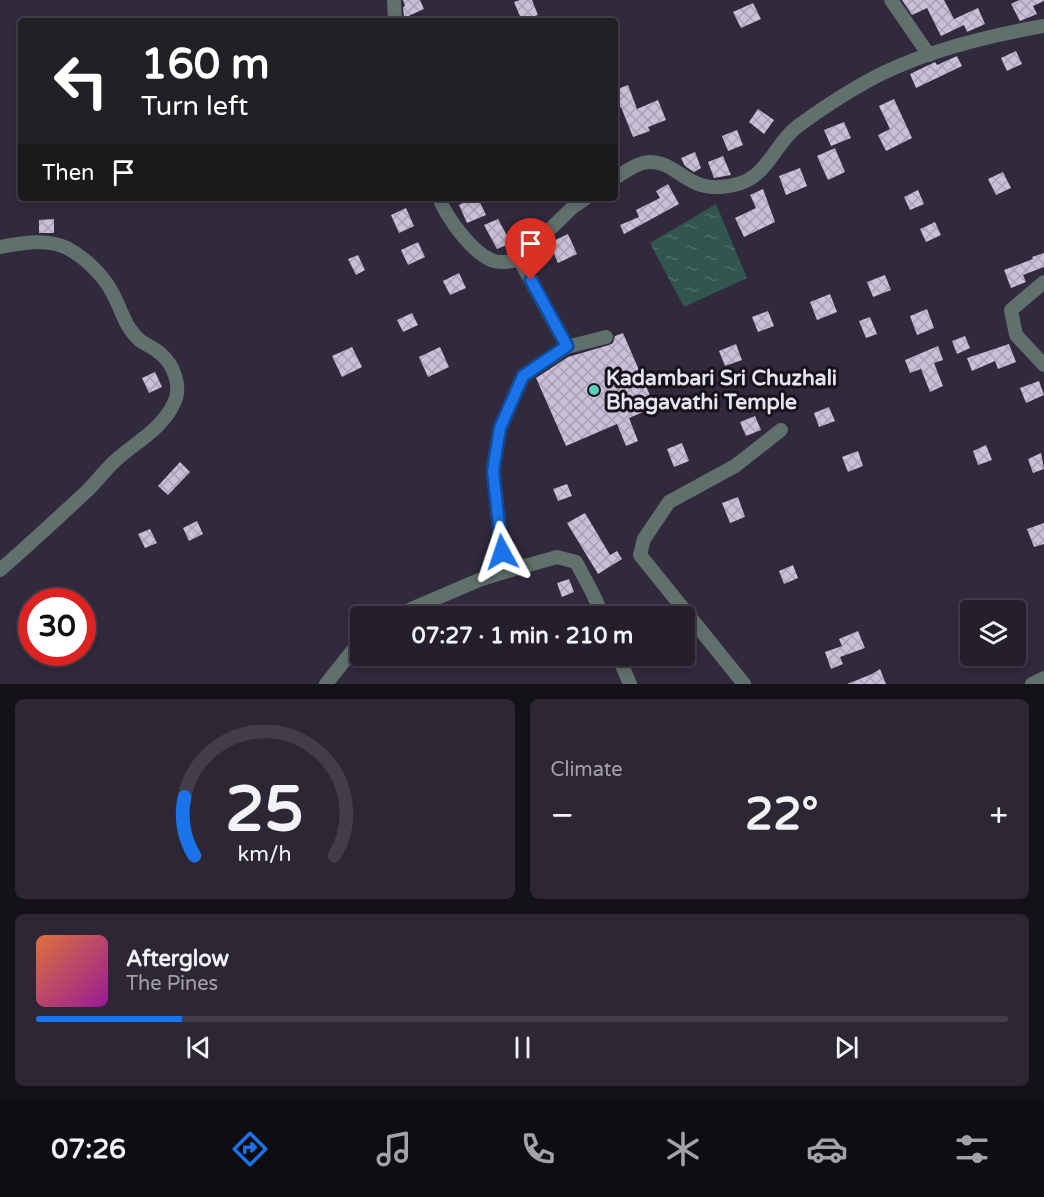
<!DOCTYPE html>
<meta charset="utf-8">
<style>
body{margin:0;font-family:"Varela Round",sans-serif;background:#2d2735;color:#f1f3f6;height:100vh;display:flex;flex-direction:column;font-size:22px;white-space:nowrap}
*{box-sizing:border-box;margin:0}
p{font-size:20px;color:#a3a2aa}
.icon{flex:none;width:33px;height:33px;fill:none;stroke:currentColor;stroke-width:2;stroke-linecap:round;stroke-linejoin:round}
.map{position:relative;height:684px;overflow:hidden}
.panel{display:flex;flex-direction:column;gap:15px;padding:15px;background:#141119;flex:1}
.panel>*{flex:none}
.guide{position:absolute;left:18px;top:18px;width:600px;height:183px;border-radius:6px;box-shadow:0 3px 9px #0003,0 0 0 2px #423d49;background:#202124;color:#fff;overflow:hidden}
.tools{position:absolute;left:960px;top:600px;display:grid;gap:12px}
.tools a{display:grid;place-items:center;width:66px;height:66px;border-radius:6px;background:#251f2d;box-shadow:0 3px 9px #0003,0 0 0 2px #423d49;font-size:30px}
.speed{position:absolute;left:18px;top:588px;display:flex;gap:12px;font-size:30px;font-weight:700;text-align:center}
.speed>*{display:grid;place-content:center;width:78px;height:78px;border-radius:50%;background:#251f2d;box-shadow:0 3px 9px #0003,0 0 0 2px #423d49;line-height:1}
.speed .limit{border:9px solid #d22;background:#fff;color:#111}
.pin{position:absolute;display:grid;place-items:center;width:51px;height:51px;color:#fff;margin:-62px -26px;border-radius:50% 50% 50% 0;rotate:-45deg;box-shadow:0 0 6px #0007}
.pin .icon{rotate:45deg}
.me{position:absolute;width:66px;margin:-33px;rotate:355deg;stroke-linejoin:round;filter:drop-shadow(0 0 4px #0008)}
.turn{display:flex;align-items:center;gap:21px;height:126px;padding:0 24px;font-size:27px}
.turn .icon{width:78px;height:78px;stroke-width:2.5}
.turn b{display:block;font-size:42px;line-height:51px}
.then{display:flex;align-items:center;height:57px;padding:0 24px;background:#0003;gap:12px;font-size:22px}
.big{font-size:45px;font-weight:800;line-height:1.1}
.panel .tile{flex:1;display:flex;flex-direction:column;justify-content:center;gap:9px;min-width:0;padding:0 21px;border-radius:9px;background:#2d2735}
.panel .dial{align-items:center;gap:0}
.dial svg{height:156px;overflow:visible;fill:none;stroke:#423d49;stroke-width:7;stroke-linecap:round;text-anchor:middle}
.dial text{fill:#f1f3f6;stroke:none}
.song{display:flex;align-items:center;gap:18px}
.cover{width:72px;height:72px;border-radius:9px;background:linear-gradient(135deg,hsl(20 70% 55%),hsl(300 70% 35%))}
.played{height:6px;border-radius:3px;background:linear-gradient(90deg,#1a73e8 15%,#423d49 15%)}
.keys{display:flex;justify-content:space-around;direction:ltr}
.heat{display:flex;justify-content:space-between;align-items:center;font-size:33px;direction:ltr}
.panel .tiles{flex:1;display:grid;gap:15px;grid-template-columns:1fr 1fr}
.tile:last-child{grid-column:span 2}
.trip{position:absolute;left:350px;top:606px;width:345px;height:60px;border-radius:6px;background:#251f2d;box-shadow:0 3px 9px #0003,0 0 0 2px #423d49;font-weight:800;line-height:60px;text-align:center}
.tabs{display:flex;height:96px;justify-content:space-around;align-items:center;background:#0f0c12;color:#a3a2aa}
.tabs .icon{width:42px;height:42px}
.tabs .selected{color:#1a73e8}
.tabs b{font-size:27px;color:#f1f3f6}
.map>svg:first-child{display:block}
</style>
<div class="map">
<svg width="1044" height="684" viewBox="0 0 1044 684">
<defs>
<pattern id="water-ripples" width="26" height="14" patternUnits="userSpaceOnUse" patternTransform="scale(1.5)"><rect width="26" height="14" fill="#32564f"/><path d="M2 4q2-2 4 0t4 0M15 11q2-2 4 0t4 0" fill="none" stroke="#506e69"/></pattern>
<pattern id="building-cross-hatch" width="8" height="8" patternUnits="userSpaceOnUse" patternTransform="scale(1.5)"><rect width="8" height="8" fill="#c9bfd8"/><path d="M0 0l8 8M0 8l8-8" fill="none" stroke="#a8a0b4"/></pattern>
</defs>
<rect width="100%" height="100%" fill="#31293c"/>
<!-- water -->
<path fill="url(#water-ripples)" d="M716 204 747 278 684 307 650 243Z"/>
<!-- building -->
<g fill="url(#building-cross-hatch)">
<path d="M403 0H420L424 9 404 18 403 7 405 6Z"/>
<path d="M520 0H532L538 15 522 21 514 2Z"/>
<path d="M902 0H944L954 19 978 8 985 24 967 32 964 25 941 36 927 8 912 15Z"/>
<path d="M1019 0H1044V1L1033 6 1037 14 1020 21 1011 4Z"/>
<path d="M753 3 761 19 741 28 733 12Z"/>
<path d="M1016 51 1022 64 1007 71 1001 58Z"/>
<path d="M957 56 962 66 916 88 910 74 935 62 937 65Z"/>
<path d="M628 85 637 109 658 100 666 120 648 127 650 131 633 137 621 107 618 109 615 101V90Z"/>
<path d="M894 99 912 138 886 151 878 135 890 129 879 106Z"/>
<path d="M758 109 774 120 764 134 749 122Z"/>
<path d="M844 122 851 138 831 146 824 130Z"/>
<path d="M737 130 743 145 728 151 722 136Z"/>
<path d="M835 148 845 172 828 180 817 156Z"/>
<path d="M695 152 701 168 694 172 685 166 681 158Z"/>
<path d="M723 156 731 175 714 178 708 162Z"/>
<path d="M800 168 807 186 786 195 779 176Z"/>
<path d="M1003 172 1011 188 996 195 988 179Z"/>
<path d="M668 184 679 204 624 234 620 225 639 217 636 210 660 198 656 191Z"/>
<path d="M763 189 775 222 744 237 735 218 756 208 750 195Z"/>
<path d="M918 190 924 204 910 210 904 197Z"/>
<path d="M473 198H478L486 215 467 223 459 205Z"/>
<path d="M406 208 414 226 399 233 391 215Z"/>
<path d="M54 219V233H39V220Z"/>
<path d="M498 219 511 243 497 249 484 225Z"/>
<path d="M935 222 941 235 926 242 920 229Z"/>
<path d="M568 234 577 254 558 263 549 243Z"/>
<path d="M418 242 425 257 408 265 401 250Z"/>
<path d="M1044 253V267L1023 275 1026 282 1011 288 1004 270 1033 259 1032 257Z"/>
<path d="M358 255 365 270 356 275 348 259Z"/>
<path d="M459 273 466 288 450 295 443 281Z"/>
<path d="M885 275 891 290 873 297 867 282Z"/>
<path d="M830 294 837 312 817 320 810 302Z"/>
<path d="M927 309 934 328 917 335 910 316Z"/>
<path d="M768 311 774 326 758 332 752 317Z"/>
<path d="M412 313 418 325 403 332 397 320Z"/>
<path d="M870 317 877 334 866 338 859 321Z"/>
<path d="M623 333 655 407 629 418 638 441 626 446 617 424 566 446 536 378 568 357 609 345 613 343 615 336Z"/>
<path d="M965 336 970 348 957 354 952 341Z"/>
<path d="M736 344 742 360 725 366 719 351Z"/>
<path d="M1009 344 1016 362 998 369 995 361 972 371 967 358Z"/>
<path d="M938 346 943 360 934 363 943 386 930 392 921 369 910 373 905 360Z"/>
<path d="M352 347 362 367 342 377 332 356Z"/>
<path d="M440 347 449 367 428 377 419 357Z"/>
<path d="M155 372 162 387 149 393 142 378Z"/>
<path d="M1039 381 1044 395 1026 403 1020 388Z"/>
<path d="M829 407 835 421 819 427 814 413Z"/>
<path d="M755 416 761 430 746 436 740 422Z"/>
<path d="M682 443 689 461 674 467 667 449Z"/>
<path d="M986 445 992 460 978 465 973 451Z"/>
<path d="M858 451 863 466 848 472 842 457Z"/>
<path d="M1041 453 1044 469 1033 473 1028 459Z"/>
<path d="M180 462 190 472 168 495 158 486Z"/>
<path d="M567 484 572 496 558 501 553 489Z"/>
<path d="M738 497 745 517 730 523 722 503Z"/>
<path d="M585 513 610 555 617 551 622 559 598 574 567 523Z"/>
<path d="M197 521 203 534 189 541 183 528Z"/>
<path d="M1044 523V544L1034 547 1027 529Z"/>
<path d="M150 529 157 543 145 548 138 534Z"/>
<path d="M793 565 798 578 784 584 779 571Z"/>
<path d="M569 579 574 592 562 597 557 583Z"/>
<path d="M858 631 865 648 840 657 843 664 831 669 825 652 842 646 839 639Z"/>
<path d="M880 669 886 684H847L872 674Z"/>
</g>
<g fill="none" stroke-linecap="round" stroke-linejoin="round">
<!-- minor -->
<g stroke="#60706c" stroke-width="14">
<path d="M394 0 395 21"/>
<path d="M891 0 929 55"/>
<path d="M615 178C623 173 634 165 643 163 666 157 681 179 701 185 714 189 728 187 741 183 769 173 776 142 798 126 824 107 853 88 883 73 931 50 992 35 1044 26"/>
<path d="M439 198C447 218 471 251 491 260 501 264 510 262 519 259L573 207 586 198"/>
<path d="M0 247C21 243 47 238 67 248 86 258 105 277 114 296 120 307 123 319 130 329 142 347 148 342 161 354 174 365 182 387 174 403 162 429 136 442 116 460 106 469 98 480 88 490 59 517 30 544 0 570"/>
<path d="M1044 282 1011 310 1016 335 1044 365"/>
<path d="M567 347 606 337"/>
<path d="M504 572 557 557 576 562 592 592 603 616"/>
<path d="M395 616 479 580 504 572 493 471 500 428 523 376 567 347 519 259"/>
<path d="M618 656 630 684"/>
<path d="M326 684 360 641"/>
<path d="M744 684 640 555 644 539 669 502 735 466 781 430"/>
<path d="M1032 684 1044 678"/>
</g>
</g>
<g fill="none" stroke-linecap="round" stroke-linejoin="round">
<defs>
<path id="route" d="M502 552 493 471 500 428 523 376 567 346 531 280"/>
</defs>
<!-- route casing -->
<use href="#route" stroke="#114b97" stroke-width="15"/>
<!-- route -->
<use href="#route" stroke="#1a73e8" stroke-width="10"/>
</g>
<!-- markers -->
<circle fill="#5bcebc" stroke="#17131c" stroke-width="2" cx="594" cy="390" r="6"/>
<g text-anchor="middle" stroke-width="6" stroke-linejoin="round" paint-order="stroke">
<!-- poi labels -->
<g font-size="21" font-weight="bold" fill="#e8e3f0" stroke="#17131c" text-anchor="start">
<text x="606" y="385">Kadambari Sri Chuzhali<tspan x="606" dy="24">Bhagavathi Temple</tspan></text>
</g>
</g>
</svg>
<div class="tools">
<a><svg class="icon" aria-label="layers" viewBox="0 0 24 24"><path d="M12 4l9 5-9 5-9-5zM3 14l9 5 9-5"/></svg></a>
</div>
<div class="speed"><div class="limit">30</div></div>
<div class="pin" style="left:531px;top:280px;background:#d93025"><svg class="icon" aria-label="arrive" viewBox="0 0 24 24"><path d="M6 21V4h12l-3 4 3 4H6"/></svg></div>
<svg class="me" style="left:502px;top:552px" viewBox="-20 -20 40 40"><path d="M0-17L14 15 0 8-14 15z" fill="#1a73e8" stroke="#fff" stroke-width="4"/></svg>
<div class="trip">07:27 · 1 min · 210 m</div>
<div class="guide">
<div class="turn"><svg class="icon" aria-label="left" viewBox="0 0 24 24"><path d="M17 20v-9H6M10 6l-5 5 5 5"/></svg><div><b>160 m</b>Turn left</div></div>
<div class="then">Then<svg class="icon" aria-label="arrive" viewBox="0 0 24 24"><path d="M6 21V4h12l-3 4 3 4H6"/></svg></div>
</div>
</div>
<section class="panel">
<div class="tiles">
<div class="tile dial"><svg viewBox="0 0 100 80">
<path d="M14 69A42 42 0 1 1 86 69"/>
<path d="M14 69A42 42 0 0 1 9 39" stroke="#1a73e8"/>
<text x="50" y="56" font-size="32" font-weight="700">25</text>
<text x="50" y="72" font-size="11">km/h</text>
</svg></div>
<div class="tile"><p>Climate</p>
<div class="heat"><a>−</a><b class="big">22°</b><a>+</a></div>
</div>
<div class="tile">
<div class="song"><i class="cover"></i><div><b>Afterglow</b><p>The Pines</p></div></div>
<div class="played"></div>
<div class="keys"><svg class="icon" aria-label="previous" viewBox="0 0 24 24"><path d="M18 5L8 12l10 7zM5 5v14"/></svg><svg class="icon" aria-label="pause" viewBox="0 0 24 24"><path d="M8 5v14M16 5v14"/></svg><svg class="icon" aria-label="next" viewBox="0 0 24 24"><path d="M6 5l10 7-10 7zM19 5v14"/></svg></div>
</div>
</div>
</section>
<nav class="tabs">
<b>07:26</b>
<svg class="icon selected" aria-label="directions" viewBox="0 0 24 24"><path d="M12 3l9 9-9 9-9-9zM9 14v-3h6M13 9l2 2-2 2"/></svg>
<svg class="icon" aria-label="music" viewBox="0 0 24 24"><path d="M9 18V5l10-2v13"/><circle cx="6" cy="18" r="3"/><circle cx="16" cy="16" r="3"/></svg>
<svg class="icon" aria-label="phone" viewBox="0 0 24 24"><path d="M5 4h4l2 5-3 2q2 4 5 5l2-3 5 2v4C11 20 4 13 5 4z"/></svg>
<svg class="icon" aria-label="climate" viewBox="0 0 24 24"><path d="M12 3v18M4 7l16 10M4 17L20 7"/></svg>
<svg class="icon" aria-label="car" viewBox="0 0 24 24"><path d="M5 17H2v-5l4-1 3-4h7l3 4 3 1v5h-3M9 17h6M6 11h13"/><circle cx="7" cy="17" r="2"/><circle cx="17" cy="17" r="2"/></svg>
<svg class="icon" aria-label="filters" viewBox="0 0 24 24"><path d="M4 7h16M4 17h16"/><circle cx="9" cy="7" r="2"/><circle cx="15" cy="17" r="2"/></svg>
</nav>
